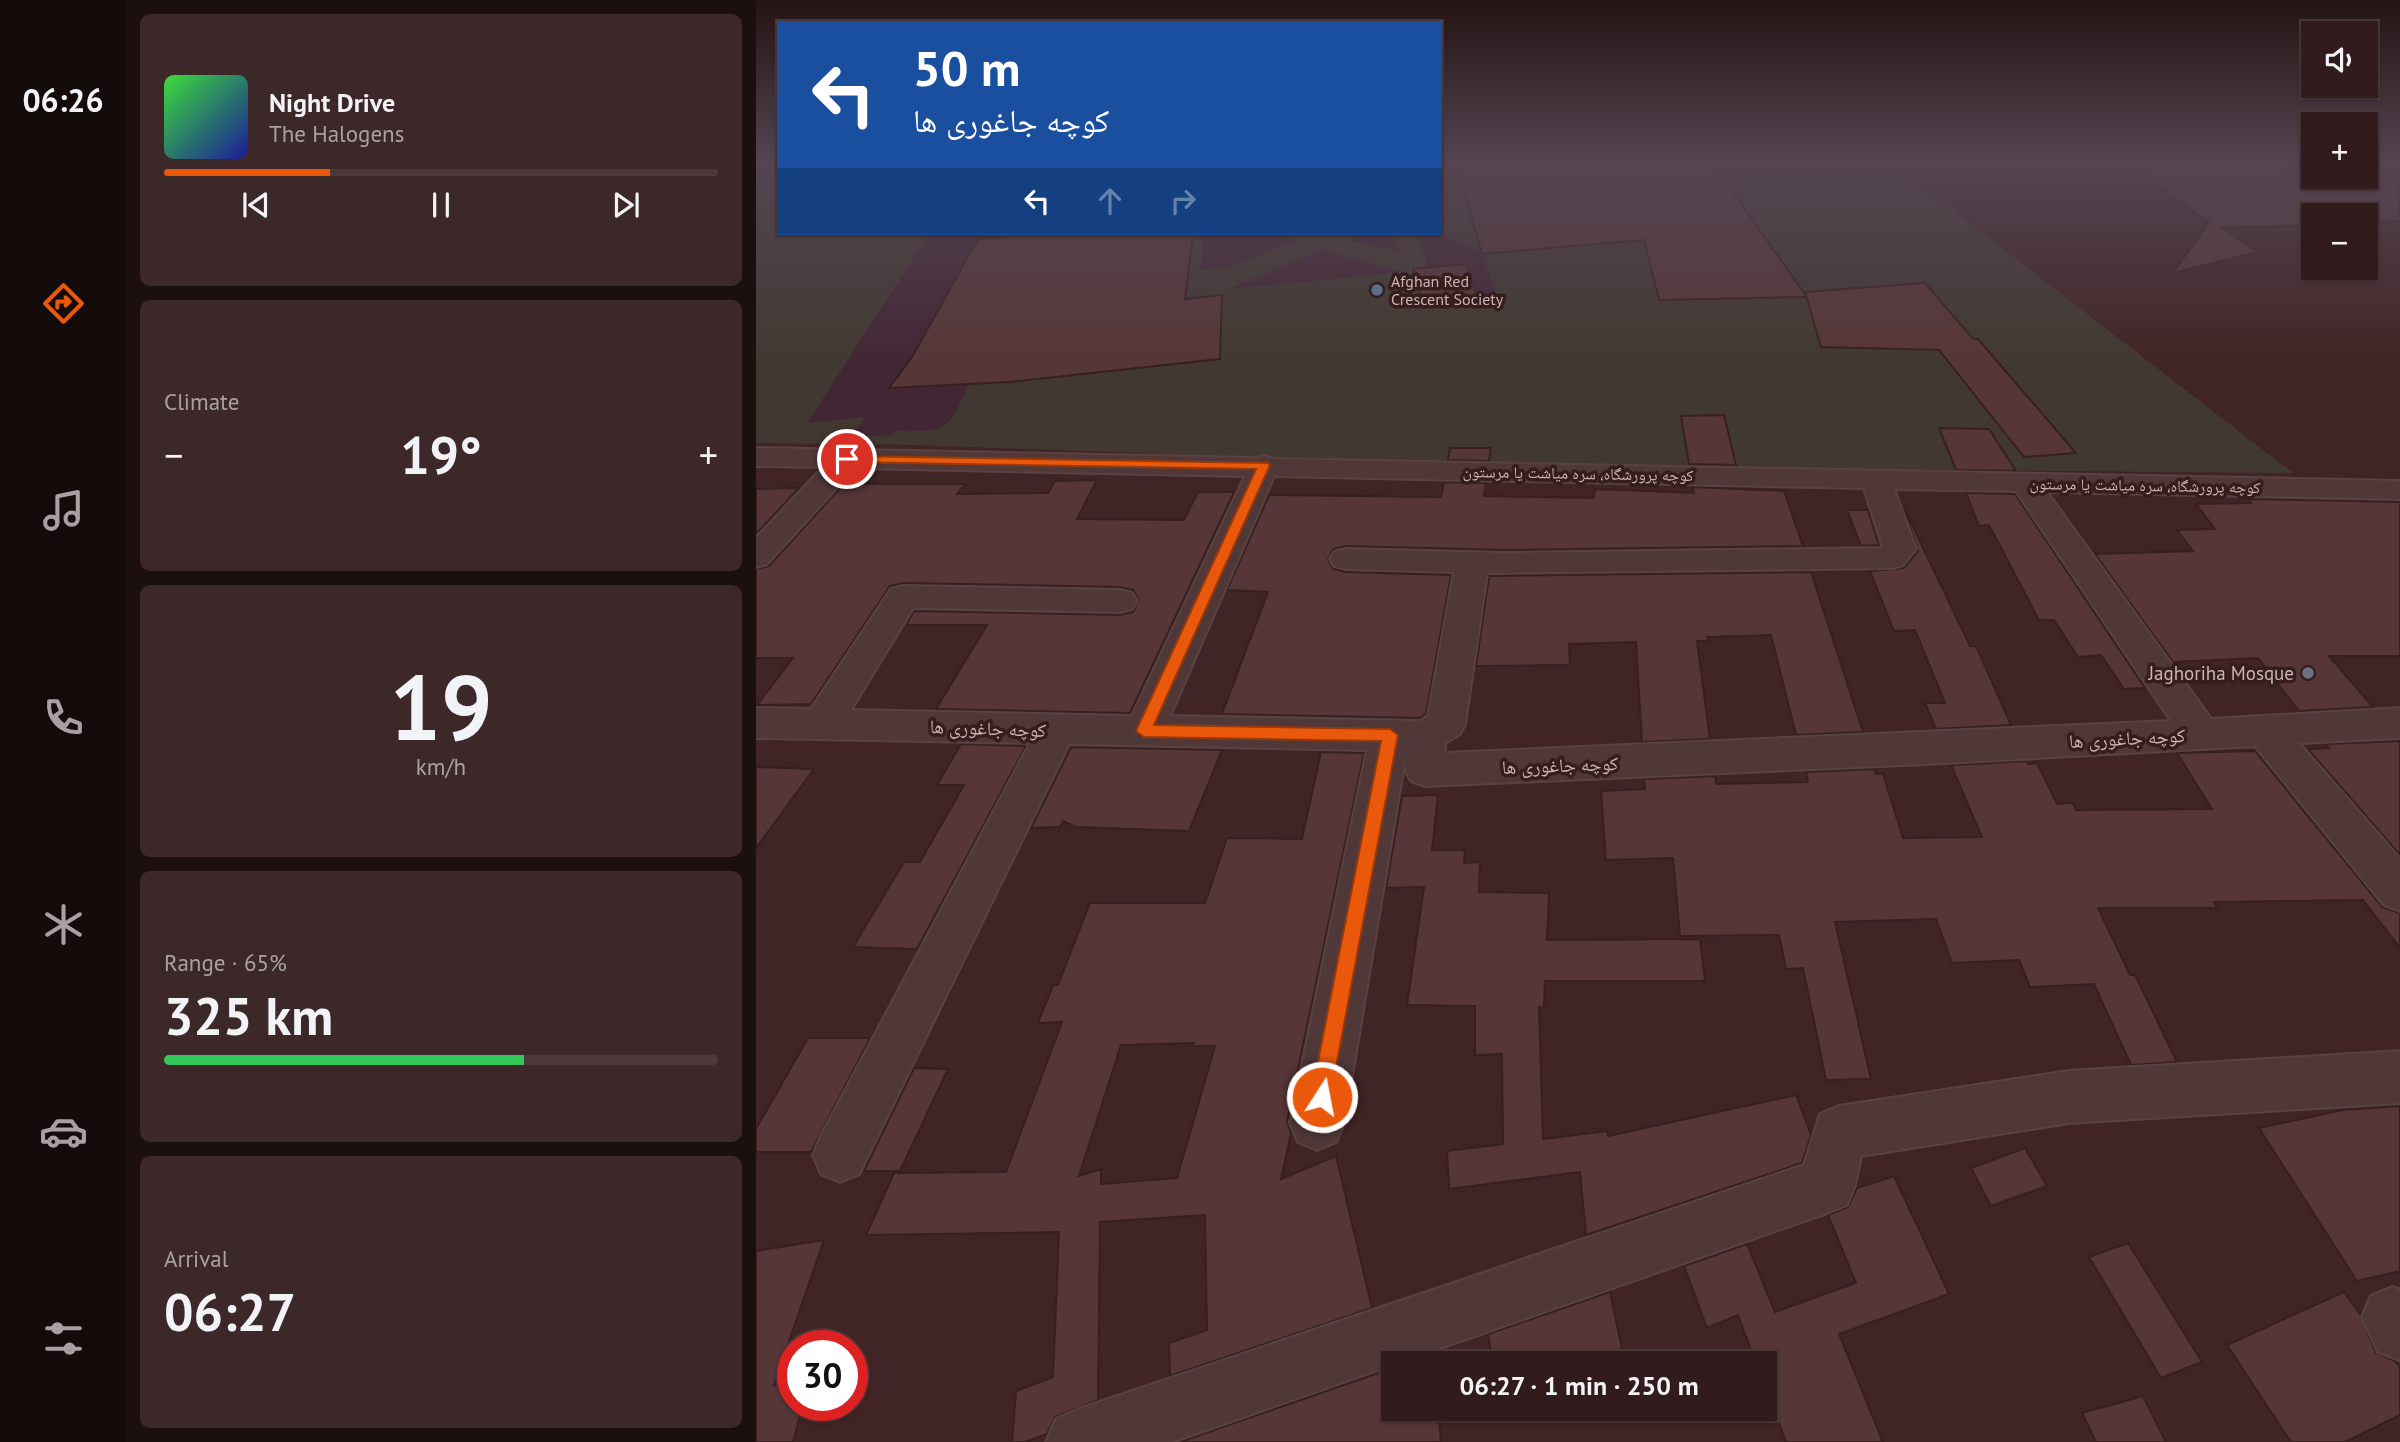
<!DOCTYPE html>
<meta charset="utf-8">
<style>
body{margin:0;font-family:"PT Sans","Noto Naskh Arabic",sans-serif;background:#3d2829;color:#f1f3f6;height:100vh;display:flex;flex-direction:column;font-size:26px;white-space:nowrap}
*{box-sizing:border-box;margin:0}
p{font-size:23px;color:#a8a1a3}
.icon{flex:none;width:38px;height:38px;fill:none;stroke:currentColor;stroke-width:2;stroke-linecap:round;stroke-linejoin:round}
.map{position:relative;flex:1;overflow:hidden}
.panel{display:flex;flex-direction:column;gap:14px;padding:14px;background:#1b0f0f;width:630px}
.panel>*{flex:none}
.top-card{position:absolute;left:21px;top:21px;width:665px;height:214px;border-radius:0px;box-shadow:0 2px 5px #0004,0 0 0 2px #4c393b;background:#1a4fa0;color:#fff;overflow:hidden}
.fabs{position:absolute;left:1545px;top:21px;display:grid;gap:14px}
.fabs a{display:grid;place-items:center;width:77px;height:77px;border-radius:0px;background:#311b1c;box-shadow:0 2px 5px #0004,0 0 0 2px #4c393b;font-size:35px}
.speed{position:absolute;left:21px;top:1330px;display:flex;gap:14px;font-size:35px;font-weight:700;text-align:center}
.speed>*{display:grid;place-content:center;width:91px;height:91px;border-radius:50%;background:#311b1c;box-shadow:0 2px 5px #0004,0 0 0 2px #4c393b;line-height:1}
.speed .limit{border:10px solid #d22;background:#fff;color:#111}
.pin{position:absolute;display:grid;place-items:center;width:60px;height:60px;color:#fff;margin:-30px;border:4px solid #fff;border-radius:50%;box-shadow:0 2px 7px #0007}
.me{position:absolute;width:77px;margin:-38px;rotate:11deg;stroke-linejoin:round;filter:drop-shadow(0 0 5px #0008)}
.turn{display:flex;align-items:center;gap:24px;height:147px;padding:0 21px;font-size:32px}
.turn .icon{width:91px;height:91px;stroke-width:2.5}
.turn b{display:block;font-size:49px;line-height:60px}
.lanes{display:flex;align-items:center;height:66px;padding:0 21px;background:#0003;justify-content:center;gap:35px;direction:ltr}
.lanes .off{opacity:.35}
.big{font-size:52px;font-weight:600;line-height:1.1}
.panel .tile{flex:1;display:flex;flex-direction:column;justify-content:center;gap:10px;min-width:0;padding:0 24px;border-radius:10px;background:#3d2829}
.panel .dial{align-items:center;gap:0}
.dial b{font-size:91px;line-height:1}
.song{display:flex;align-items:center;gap:21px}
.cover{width:84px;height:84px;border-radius:10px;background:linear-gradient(135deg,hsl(120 70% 55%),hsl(240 70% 35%))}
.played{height:7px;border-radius:4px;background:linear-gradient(90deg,#ea580c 30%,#4c393b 30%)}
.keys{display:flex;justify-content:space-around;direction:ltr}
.heat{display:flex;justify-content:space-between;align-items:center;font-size:38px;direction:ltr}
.charge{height:10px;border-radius:5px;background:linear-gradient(90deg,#34c759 65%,#4c393b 0)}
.trip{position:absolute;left:625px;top:1351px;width:396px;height:70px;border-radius:0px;background:#311b1c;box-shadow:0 2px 5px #0004,0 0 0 2px #4c393b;font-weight:600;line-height:70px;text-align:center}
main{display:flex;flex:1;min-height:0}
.dock{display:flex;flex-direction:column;width:126px;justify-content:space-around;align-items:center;background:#140b0b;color:#a8a1a3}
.dock .icon{width:49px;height:49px}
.dock .on{color:#ea580c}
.dock b{font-size:32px;color:#f1f3f6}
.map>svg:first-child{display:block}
</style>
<main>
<nav class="dock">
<b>06:26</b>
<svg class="icon on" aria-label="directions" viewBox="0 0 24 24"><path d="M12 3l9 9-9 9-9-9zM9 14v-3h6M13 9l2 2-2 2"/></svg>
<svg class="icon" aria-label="music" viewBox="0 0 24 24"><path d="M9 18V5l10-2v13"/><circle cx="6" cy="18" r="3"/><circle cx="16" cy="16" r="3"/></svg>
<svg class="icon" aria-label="phone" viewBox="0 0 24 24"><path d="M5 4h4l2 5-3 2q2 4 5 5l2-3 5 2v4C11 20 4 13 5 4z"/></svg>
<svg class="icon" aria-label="climate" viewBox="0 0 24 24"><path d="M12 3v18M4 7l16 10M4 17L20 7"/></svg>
<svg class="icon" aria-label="car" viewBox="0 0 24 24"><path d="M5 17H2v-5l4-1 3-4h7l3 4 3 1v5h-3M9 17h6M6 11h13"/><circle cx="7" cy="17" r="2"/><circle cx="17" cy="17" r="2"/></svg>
<svg class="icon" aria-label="filters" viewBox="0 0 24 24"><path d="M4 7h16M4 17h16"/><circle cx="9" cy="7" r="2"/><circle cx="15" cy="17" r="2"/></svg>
</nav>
<section class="panel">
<div class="tile">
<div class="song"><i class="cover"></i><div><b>Night Drive</b><p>The Halogens</p></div></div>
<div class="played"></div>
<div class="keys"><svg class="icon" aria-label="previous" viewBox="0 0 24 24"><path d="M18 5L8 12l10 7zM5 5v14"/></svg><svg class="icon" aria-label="pause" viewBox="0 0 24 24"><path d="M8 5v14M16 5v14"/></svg><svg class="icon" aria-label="next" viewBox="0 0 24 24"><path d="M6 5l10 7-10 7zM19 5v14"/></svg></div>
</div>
<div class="tile"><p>Climate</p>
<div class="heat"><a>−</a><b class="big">19°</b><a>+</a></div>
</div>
<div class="tile dial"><b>19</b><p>km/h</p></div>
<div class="tile"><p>Range · 65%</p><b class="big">325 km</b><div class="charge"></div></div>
<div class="tile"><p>Arrival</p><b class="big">06:27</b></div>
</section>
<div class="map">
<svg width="1644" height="1442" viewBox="0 0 1644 1442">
<rect width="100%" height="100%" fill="#412425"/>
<!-- medical -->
<path fill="#413931" d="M0 163H23V233H684V163H1136L1537 473 753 466 158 445 0 443Z"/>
<!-- green -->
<g fill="#422634">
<path d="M174 233H294L222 239 294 300 320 233H368L353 297 162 348 134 387 213 383C193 431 191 432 140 431L134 436 96 435 110 417 51 423Z"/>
<path d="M447 233H504L540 241 472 267 445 270Z"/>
<path d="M614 233H638L642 251 593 241Z"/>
<path d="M661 233H683L726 253 739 292 723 302 718 288 672 268Z"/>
<path d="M566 250 648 272 473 289Z"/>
</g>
<!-- building -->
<g fill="#573637" stroke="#381f20" stroke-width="2" fill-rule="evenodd">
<path d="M700 163H956L1051 297 903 300 888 240 726 254Z"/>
<path d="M1371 163H1519L1543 177H1632L1644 190V221L1610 223V215H1558V225L1466 228 1502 252 1417 273 1453 222Z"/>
<path d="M301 233H437L429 299 466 295 464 359 253 382 133 388 156 357 222 239Z"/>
<path d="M710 264 723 302 668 308 657 269Z"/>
<path d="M1169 283 1217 339H1222L1320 453 1268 457 1183 350 1065 347 1049 292Z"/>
<path d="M968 415 980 465 933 464 925 416Z"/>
<path d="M1183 428 1233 429 1260 471 1200 470Z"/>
<path d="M694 448H735L733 461 692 460Z"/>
<path d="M341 480 321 519 428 520 442 492H478L374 713 180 709 231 625H150L158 611 364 615 377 612 383 600 377 590 364 587 147 583 134 586 55 704 1 705 37 658H0V569L13 566 85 487H92L94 484H209L201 494 292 493 299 481Z"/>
<path d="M688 482 730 483 728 496 838 498 839 489 938 493 937 487 1028 491 1047 546 749 550 590 546 577 549 572 560 577 569 589 572 695 575 670 714 663 718 466 714 512 592 471 590 513 495 685 497Z"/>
<path d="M43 488 0 534V489Z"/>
<path d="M1210 493 1259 494 1389 688 1368 689 1345 655 1322 657 1298 620H1283L1233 525 1223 526Z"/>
<path d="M1492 499 1644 502V656H1573L1617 707 1543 711 1502 658 1417 662 1339 554 1437 551 1421 530 1459 529 1440 504 1495 503Z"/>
<path d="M1148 508 1214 646H1220L1255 725 1180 729 1169 703H1189L1159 630 1138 631 1114 571 1148 568 1162 551Z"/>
<path d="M1091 510H1112L1123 545 1105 546Z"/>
<path d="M1055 572 1107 732 1040 735 1015 635 951 637 952 641H941L954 739 886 742 880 642 813 644 814 665 720 666 733 576Z"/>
<path d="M1644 741V855L1552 749 1573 748 1570 744Z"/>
<path d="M205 744 270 746 161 949 97 947 148 862H164L208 785H181Z"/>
<path d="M315 747 466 750 433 831 320 827 307 821 304 827 275 828Z"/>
<path d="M1499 751 1626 907 1644 913V948L1607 900 1458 902 1461 908H1342L1374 975H1379L1421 1062 1375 1065 1338 984 1274 987 1263 960 1196 963 1180 919 1079 922 1115 1079 1070 1080 1047 968 1030 969 1023 935 924 936 917 858 850 860 845 791 889 789 888 779 959 776 960 784 1052 782 1050 772 1118 769 1120 774H1127L1147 838 1226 837 1195 765 1271 761 1272 764 1281 763 1301 804 1317 803 1320 810 1456 809 1421 753Z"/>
<path d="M565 752 608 753 531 1122 535 1133 525 1179 580 1156 616 1308 414 1376 413 1343 451 1330 449 1215 344 1222 342 1400 299 1417 291 1434 269 1442H256L260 1391 297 1377 303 1232 110 1235 138 1173 250 1172 306 1022 282 1023 297 985H302L334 903H449L471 838 546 839ZM438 1043V1046H459L421 1178 345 1184V1169L323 1176 365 1045Z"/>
<path d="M0 767 58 769 0 848Z"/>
<path d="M682 795 676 850H709L708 863 724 862 723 892 793 893 791 940 944 939 949 981H789L788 1008 783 1007 787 1139 851 1131 852 1136 1040 1095 1055 1135 1046 1163 830 1235 824 1172 693 1189 691 1151 747 1144 746 1054 719 1055V1006L651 1005 668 887 630 888 646 796Z"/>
<path d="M52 1038H114L55 1152H0V1129Z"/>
<path d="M158 1068 192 1069 144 1171H108Z"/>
<path d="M1644 1106V1271L1601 1281 1503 1128 1587 1110Z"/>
<path d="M1269 1148 1291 1186 1235 1206 1215 1168Z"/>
<path d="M1138 1176 1193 1294 1083 1334 1127 1442H1030L1008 1384V1363H1000L982 1315 951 1328 928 1266 991 1244 1019 1312 1100 1283 1072 1215 1092 1207 1101 1188Z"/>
<path d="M68 1240 18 1385 37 1381V1405H47L37 1442H0V1251Z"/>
<path d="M1372 1243 1446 1362 1405 1378 1333 1257Z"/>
<path d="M854 1292 869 1363H737L732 1334Z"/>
<path d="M1588 1292 1604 1314 1620 1353 1639 1361 1644 1367V1415L1589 1442H1535L1471 1345Z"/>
<path d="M631 1370 632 1375 637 1373V1409H682L685 1442H424Z"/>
<path d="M1387 1396 1410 1442H1340L1326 1413Z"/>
</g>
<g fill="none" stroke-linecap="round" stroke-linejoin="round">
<defs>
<g id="street">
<path d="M0 448 500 458 508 456 518 459 1644 481V499L1291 492 1455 719 1644 708V738L1543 743 1644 859V911L1628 905 1499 746 1171 764 669 786 655 781 649 770V759L588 1123 580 1142 561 1150 542 1142 534 1123 611 750 313 744 103 1174 84 1182 65 1174 57 1155 65 1136 274 743 0 738V708L55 709 135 589 147 586 364 590 376 593 381 601 376 609 364 612 157 608 95 710 376 716 489 476 99 468 11 564 0 567V538L67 467 0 466ZM518 476 1108 488 1127 548 749 553 590 549 578 552 574 559 578 566 590 569 698 572 672 716 664 721 414 716ZM1138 489 1260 491 1415 721 689 753V743L704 734 709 724 731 573 1136 568 1147 565 1160 549Z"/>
<path d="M1644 1051V1103L1313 1123 1105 1156 1099 1185 1091 1205 1071 1213 416 1442H290L300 1419 323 1409 1048 1165 1064 1114 1083 1106 1313 1071Z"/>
<path d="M1636 1287 1644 1290V1360L1622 1352 1606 1317 1615 1296Z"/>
</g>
</defs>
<!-- street casing -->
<use href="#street" stroke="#5a4242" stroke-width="4"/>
<!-- street -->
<use href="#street" fill="#503839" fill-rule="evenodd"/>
</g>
<!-- sky -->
<linearGradient id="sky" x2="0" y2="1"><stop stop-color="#241414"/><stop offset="0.45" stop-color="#544551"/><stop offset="1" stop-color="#544551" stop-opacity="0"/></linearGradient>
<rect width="1644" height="365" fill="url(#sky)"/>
<!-- route -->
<path fill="#ea580c" stroke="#983908" stroke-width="2" d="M91 456 512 463 514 465 398 725 634 729 642 735 573 1105 566 1108 558 1105 555 1097 625 741 388 737 380 731 500 469 86 462V457Z"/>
<!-- markers -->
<circle fill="#5c6f8a" stroke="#361d1e" stroke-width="2.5" cx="621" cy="290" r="7"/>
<circle fill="#6b7280" stroke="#361d1e" stroke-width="2.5" cx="1552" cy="673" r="7"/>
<g text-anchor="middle" stroke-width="7" stroke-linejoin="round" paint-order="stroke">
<!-- far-poi labels -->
<g font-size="16" fill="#cbb5b5" stroke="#361d1e" text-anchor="start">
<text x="635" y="287">Afghan Red<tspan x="635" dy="18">Crescent Society</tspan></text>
</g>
<!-- far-street labels -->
<g font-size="16" fill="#cbb5b5" stroke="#361d1e">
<text transform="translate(822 473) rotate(1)" y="6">کوچه پرورشگاه، سره میاشت یا مرستون</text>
<text transform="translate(1389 485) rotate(1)" y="6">کوچه پرورشگاه، سره میاشت یا مرستون</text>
</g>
<!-- poi labels -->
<g font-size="19" fill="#cbb5b5" stroke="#361d1e" text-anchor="end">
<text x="1538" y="680">Jaghoriha Mosque</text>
</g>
<!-- street labels -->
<g font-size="19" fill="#cbb5b5" stroke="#361d1e">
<text transform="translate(232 728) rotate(2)" y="7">کوچه جاغوری ها</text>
<text transform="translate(1371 738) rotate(-3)" y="7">کوچه جاغوری ها</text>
<text transform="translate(804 765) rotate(-2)" y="7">کوچه جاغوری ها</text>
</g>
</g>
</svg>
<div class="fabs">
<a><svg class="icon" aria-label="sound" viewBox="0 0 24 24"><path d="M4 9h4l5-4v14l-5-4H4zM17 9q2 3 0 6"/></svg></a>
<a>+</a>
<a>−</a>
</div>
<div class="speed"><div class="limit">30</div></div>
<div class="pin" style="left:91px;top:459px;background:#d93025"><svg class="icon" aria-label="arrive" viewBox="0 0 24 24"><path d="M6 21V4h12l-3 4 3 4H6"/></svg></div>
<svg class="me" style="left:566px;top:1097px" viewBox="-20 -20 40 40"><circle r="17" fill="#ea580c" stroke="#fff" stroke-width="3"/><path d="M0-11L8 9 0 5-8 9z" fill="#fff"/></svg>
<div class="trip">06:27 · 1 min · 250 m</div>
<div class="top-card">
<div class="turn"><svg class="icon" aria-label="left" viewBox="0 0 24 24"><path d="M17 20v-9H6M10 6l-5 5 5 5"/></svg><div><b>50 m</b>کوچه جاغوری ها</div></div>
<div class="lanes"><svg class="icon" aria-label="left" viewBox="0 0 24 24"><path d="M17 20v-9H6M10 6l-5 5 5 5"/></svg><svg class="icon off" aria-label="ahead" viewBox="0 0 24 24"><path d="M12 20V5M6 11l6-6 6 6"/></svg><svg class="icon off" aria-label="right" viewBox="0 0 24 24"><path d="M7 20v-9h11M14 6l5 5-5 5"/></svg></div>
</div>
</div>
</main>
